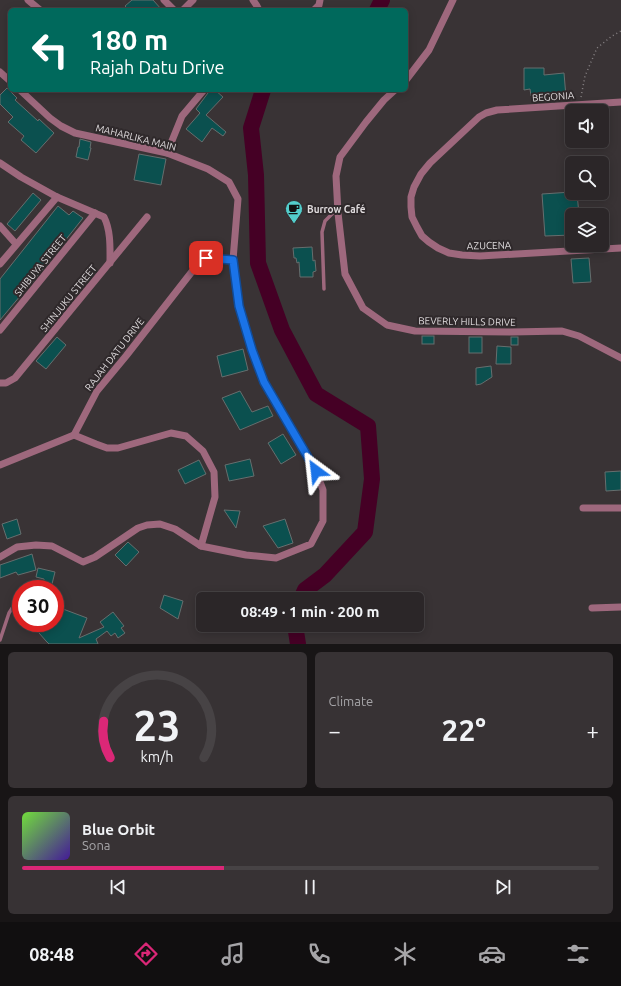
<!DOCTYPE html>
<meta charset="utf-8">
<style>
body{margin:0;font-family:Ubuntu,sans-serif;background:#373234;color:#f1f3f6;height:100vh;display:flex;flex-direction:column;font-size:15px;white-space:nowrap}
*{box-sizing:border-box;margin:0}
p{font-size:13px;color:#a6a5a8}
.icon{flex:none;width:22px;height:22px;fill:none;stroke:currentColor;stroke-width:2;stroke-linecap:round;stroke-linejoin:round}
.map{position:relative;height:644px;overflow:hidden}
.panel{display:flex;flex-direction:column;gap:8px;padding:8px;background:#181516;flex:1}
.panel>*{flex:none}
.hud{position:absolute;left:8px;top:8px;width:400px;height:84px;border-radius:6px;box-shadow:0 2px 10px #0003,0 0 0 1px #474345;background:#00695c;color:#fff;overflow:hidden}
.tools{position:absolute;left:565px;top:104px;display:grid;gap:8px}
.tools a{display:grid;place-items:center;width:44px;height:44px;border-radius:6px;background:#2b2628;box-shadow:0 2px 10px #0003,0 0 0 1px #474345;font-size:20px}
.speed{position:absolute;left:12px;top:580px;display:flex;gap:8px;font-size:20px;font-weight:700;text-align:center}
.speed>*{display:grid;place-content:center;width:52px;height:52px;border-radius:50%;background:#2b2628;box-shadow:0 2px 10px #0003,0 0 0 1px #474345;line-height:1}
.speed .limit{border:6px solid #d22;background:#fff;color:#111}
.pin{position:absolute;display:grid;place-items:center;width:34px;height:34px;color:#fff;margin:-17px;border-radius:8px;box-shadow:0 2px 6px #0006}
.me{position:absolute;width:44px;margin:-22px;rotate:330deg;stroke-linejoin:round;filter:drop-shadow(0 0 3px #0008)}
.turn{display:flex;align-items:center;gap:14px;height:84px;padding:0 16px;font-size:18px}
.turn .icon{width:52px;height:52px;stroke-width:2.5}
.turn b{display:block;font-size:28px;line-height:34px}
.big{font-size:30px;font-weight:700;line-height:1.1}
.panel .widget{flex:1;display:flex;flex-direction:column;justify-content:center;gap:6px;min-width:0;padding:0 14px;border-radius:6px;background:#373234}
.panel .dial{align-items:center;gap:0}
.dial svg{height:104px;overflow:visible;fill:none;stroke:#474345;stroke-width:7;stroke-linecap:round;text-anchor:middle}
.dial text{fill:#f1f3f6;stroke:none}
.song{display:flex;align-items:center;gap:12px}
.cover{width:48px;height:48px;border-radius:6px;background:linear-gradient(135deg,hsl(100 70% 55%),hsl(260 70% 35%))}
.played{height:4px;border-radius:2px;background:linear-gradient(90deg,#db2777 35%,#474345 35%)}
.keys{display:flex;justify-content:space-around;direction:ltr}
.heat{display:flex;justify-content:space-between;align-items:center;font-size:22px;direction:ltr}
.panel .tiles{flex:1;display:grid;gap:8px;grid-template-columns:1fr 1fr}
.widget:last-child{grid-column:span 2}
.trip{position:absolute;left:196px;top:592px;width:228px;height:40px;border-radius:6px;background:#2b2628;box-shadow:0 2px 10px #0003,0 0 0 1px #474345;font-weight:700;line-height:40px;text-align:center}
.tab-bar{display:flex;height:64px;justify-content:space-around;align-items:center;background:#110f10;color:#a6a5a8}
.tab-bar .icon{width:28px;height:28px}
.tab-bar .on{color:#db2777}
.tab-bar b{font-size:18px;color:#f1f3f6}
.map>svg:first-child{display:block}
</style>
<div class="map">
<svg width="621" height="644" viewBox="0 0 621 644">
<rect width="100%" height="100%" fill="#393335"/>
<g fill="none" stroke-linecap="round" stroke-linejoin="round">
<!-- river -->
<g stroke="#450025" stroke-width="16">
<path d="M377 10 382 0"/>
<path d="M263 90 251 128 256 175 258 263 282 330 316 394 368 426 372 479 365 532 325 575 305 590 301 599"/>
<path d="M295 625 298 644"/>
</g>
</g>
<!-- building -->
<g fill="#0b504f" stroke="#666e6e">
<path d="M132 0H153L162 10H129L125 6Z"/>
<path d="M524 68H544V75L564 73 566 97H557V95L531 96 530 89 524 90Z"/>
<path d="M7 88 17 98 15 100 38 121 39 119 54 133 36 153 21 140 24 136 8 122 13 117 0 104V95Z"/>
<path d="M209 90H215L223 97 206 115 226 132 223 136 212 128 202 142 186 129 200 113 196 109 208 93Z"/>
<path d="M80 139 91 142 90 148H91L88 160 76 157 78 147H79Z"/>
<path d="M139 154 166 159 161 185 134 180Z"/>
<path d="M572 192 577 193 579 215H572V235L545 236 542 194Z"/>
<path d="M33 193 41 200 15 231 7 224Z"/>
<path d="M58 206 69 215 73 211 83 218 26 290V289L0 320V279Z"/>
<path d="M312 247 313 261 315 260 316 271 313 272V277H300L299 262 297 263 296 258H294L293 248Z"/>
<path d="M589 258 591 282 573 283 571 259Z"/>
<rect x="422" y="336" width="12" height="8"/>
<path d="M57 337 66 345 46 369 36 361Z"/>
<rect x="469" y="337" width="13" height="16"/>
<rect x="511" y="337" width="7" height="8"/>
<path d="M497 346 511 347V364H496Z"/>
<path d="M243 349 248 370 222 377 217 356Z"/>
<path d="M491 366 492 377 481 384 476 385V368Z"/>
<path d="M240 391 252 412 268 406 273 416 240 430 222 398Z"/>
<path d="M283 434 296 455 281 464 268 443Z"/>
<path d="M250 459 254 476 229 481 225 465Z"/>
<path d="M199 460 206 474 185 484 178 470Z"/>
<path d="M621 471V490L606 491 605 472Z"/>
<path d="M224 510 240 511 236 528Z"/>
<path d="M17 519 21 534 7 539 2 524Z"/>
<path d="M285 519 293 543 278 548 263 526Z"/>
<path d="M128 542 139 552 126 566 115 555Z"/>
<path d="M32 554 36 570 18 575 16 572 0 578V565Z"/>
<path d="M38 568 55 572 52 584 44 582V579L36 577Z"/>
<path d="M164 595 183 601 178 619 160 608Z"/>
<path d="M55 606 87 618 79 638 104 627 100 622 113 612 124 626 121 628 125 633 118 638 115 633 111 636 107 631 96 639 98 644H49L46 641 39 633 34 623H55Z"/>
</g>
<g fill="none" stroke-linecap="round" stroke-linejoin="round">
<!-- path -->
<path stroke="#888385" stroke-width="1.5" stroke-dasharray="1 3" stroke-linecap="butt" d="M581 97 585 76 597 48 612 36 621 31"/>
<!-- service -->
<g stroke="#9e687d" stroke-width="3.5">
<path d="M324 289 322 232 325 221 337 209"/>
<path d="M0 640 9 613 18 599H21"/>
</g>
<!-- minor -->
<g stroke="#9e687d" stroke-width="7">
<path d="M28 0 40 10"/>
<path d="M164 0 174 10"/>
<path d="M253 0 257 6 259 10"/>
<path d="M183 10 193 0"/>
<path d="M314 10 319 5 320 0"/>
<path d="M0 72 10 81"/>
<path d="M406 80 429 50 453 0"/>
<path d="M395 90 384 100 366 122 340 157 336 176 338 213 345 274 363 308 387 325 415 331 512 332 562 331 579 336 621 358"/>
<path d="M621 102 497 110 486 113 479 117 430 163 421 174 414 187 411 197V207L412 217 417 227 422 236 429 242 438 248 449 253 462 255 480 256 621 248"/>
<path d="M167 153 182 116 204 90"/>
<path d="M0 163 21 177 57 197 104 217C111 231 110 248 110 263"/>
<path d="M0 226 16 244"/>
<path d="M0 264 57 197"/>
<path d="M0 330 95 213"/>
<path d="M0 383H6L15 378 147 217"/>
<path d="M0 465 74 435"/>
<path d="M583 508H621"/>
<path d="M201 546 215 497 214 472 203 451 186 436 171 433 118 448H107L96 444 74 435 97 391 126 356 201 260 206 258 233 260"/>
<path d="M0 557 17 547 36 545 52 546 83 562 95 557 138 528 147 525 160 524 175 529 201 546 246 555 276 558 311 544 323 521V490L316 471 264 382 252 350 239 306 233 260 238 199 229 182 208 169 167 153 75 133 61 126 50 118 20 90"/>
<path d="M592 608 621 607"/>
</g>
</g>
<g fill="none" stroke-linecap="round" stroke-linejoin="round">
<defs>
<path id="route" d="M206 258 233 260 239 306 252 350 264 382 316 471"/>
</defs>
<!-- route casing -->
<use href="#route" stroke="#114b97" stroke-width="10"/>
<!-- route -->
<use href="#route" stroke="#1a73e8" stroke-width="7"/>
</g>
<!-- icons -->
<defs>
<symbol id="cafe-pin" viewBox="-11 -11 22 30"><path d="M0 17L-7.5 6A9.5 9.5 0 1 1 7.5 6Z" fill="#53cdcb" stroke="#2f292b"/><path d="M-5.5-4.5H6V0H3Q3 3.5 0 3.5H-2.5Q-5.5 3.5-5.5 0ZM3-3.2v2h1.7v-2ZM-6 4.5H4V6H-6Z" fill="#111"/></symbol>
</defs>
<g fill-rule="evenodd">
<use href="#cafe-pin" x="284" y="199" width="20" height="27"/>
</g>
<g text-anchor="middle" stroke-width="4" stroke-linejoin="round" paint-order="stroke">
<!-- street labels -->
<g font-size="10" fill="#dfdbdd" stroke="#2f292b">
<text transform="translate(553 96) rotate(-4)" y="4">BEGONIA</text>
<text transform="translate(136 137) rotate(14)" y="4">MAHARLIKA MAIN</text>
<text transform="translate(489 245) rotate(-1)" y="4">AZUCENA</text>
<text transform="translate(40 265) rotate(-51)" y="4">SHIBUYA STREET</text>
<text transform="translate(68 298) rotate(-51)" y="4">SHINJUKU STREET</text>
<text transform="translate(467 321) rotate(1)" y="4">BEVERLY HILLS DRIVE</text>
<text transform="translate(114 354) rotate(-52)" y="4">RAJAH DATU DRIVE</text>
</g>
<!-- poi labels -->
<g font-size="10" font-weight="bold" fill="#dfdbdd" stroke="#2f292b" text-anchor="start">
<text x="307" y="213">Burrow Café</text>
</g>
</g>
</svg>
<div class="tools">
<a><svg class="icon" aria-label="sound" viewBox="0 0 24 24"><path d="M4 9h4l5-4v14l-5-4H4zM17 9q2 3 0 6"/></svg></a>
<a><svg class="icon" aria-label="search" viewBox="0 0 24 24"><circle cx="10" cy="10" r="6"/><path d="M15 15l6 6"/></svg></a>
<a><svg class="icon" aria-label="layers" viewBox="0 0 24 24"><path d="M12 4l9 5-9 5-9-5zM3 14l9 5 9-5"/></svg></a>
</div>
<div class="speed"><div class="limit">30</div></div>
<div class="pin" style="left:206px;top:258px;background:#d93025"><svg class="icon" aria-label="arrive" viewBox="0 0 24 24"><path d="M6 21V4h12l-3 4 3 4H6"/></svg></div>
<svg class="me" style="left:316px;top:471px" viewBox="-20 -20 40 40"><path d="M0-17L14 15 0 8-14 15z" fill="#1a73e8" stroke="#fff" stroke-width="4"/></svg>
<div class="trip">08:49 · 1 min · 200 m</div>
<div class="hud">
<div class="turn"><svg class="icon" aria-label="left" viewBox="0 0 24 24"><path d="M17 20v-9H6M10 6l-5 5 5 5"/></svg><div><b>180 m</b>Rajah Datu Drive</div></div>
</div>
</div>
<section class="panel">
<div class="tiles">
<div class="widget dial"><svg viewBox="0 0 100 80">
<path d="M14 69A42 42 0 1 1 86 69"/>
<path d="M14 69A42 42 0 0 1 9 41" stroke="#db2777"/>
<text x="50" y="56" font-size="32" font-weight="700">23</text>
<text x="50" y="72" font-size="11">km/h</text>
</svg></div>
<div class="widget"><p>Climate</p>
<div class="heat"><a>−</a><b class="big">22°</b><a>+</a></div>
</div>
<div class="widget">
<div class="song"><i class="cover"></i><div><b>Blue Orbit</b><p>Sona</p></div></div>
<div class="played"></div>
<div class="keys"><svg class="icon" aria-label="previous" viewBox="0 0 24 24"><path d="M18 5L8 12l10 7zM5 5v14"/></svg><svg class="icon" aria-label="pause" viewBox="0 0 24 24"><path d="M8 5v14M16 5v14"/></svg><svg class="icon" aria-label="next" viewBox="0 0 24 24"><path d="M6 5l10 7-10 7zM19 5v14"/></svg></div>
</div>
</div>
</section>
<nav class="tab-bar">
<b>08:48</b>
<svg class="icon on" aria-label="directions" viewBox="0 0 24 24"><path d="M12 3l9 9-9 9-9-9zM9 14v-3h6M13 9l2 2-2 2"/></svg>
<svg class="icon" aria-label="music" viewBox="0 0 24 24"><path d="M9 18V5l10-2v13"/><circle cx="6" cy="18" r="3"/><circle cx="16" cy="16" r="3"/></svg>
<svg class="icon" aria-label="phone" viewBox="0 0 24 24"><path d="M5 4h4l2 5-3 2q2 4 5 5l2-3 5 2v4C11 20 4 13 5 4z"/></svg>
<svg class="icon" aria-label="climate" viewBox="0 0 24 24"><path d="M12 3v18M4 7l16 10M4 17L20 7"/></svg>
<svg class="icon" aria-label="car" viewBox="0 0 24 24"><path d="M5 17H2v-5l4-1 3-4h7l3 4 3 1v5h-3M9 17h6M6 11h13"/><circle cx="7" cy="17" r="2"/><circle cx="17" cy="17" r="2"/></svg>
<svg class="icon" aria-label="filters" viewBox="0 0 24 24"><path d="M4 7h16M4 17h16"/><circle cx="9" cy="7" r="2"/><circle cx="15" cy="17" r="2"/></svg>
</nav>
